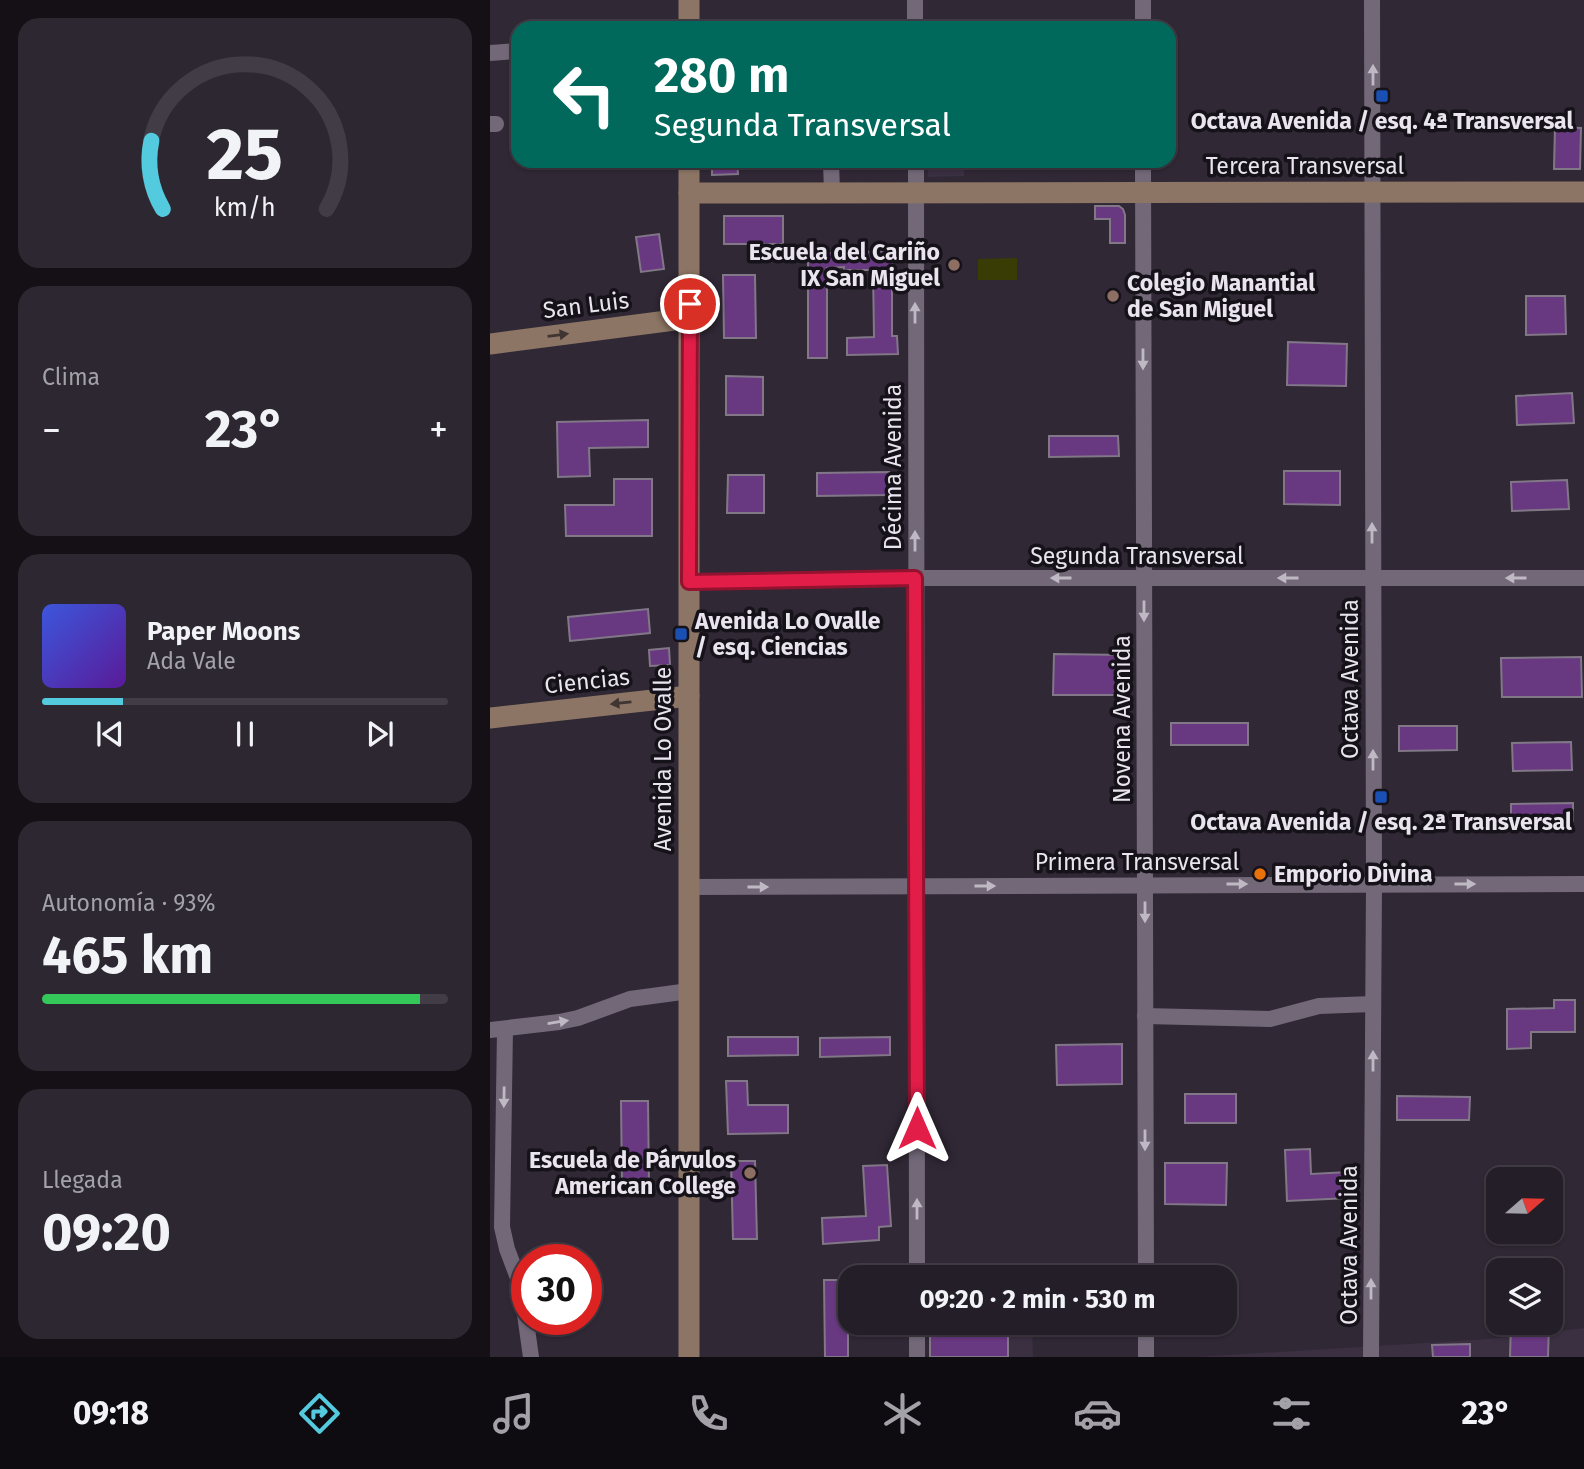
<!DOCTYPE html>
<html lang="es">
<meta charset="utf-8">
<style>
body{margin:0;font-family:"Fira Sans",sans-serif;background:#2c2730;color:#f1f3f6;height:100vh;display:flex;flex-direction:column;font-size:26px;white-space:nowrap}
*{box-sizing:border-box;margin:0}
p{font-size:23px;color:#a3a2a8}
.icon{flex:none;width:38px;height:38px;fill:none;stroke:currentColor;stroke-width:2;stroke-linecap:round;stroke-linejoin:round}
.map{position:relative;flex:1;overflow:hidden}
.side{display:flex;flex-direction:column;gap:18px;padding:18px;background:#141016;width:490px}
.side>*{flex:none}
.banner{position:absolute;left:21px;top:21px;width:665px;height:147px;border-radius:21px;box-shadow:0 2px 5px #0004,0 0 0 2px #413c45;background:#00695c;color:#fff;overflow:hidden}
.needle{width:46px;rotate:70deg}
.buttons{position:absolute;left:996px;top:1167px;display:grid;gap:14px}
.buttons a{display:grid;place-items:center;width:77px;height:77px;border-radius:14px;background:#241e28;box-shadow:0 2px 5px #0004,0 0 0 2px #413c45;font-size:35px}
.speed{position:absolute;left:21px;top:1244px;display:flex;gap:14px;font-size:35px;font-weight:700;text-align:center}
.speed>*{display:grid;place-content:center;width:91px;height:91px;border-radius:50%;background:#241e28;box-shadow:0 2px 5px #0004,0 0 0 2px #413c45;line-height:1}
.speed .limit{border:10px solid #d22;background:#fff;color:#111}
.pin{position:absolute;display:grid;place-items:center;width:60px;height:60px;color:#fff;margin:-30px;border:4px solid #fff;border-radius:50%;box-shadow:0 2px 7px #0007}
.me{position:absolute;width:77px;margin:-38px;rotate:0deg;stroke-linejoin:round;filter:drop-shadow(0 0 5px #0008)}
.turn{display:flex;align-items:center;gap:24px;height:147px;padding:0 28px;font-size:32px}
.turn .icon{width:91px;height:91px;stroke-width:2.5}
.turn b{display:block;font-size:49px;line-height:60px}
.big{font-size:52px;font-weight:700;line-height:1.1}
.side .widget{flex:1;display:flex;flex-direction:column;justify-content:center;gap:10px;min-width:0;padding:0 24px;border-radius:21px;background:#2c2730}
.side .dial{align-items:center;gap:0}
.dial svg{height:182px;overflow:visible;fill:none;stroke:#413c45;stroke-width:7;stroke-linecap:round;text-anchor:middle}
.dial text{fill:#f1f3f6;stroke:none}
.song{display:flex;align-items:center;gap:21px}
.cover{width:84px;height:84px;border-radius:10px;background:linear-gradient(135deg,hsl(230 70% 55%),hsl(270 70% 35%))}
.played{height:7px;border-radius:4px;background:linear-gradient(90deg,#54cade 20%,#413c45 20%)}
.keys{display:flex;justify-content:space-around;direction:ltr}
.heat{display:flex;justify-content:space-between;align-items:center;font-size:38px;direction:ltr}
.charge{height:10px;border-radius:5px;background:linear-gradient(90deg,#34c759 93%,#413c45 0)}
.trip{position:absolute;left:348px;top:1265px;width:399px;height:70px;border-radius:21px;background:#241e28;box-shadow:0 2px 5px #0004,0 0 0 2px #413c45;font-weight:700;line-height:70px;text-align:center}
.menu{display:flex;height:112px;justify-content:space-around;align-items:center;background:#0e0c10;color:#a3a2a8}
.menu .icon{width:49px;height:49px}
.menu .on{color:#54cade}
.menu b{font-size:32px;color:#f1f3f6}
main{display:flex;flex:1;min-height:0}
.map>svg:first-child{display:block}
</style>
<main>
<section class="side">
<div class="widget dial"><svg viewBox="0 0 100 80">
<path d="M14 69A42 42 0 1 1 86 69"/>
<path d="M14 69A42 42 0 0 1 9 39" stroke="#54cade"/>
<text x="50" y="56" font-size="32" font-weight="700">25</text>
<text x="50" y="72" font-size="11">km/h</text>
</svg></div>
<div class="widget"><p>Clima</p>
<div class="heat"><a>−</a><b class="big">23°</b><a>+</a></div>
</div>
<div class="widget">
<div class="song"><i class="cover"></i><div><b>Paper Moons</b><p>Ada Vale</p></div></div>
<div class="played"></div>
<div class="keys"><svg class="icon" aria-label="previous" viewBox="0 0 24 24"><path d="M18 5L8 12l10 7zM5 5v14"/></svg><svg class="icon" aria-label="pause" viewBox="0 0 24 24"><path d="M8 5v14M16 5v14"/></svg><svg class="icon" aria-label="next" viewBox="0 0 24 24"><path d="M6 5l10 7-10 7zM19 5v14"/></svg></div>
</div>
<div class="widget"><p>Autonomía · 93%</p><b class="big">465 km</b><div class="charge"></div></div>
<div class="widget"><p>Llegada</p><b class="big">09:20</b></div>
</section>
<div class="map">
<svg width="1094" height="1357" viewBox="0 0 1094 1357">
<rect width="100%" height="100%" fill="#302835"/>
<!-- built -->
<g fill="#3b2f42">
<path d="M438 161H474V176L438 177Z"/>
<path d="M440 1323H542L543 1357H440Z"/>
<path d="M1094 1328V1357H705L999 1339Z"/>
</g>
<!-- green -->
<path fill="#3a3c06" d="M527 258V280H488V259Z"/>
<!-- building -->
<g fill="#683881" stroke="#817787" stroke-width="2">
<path d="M1065 127 1091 128 1090 169H1064Z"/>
<path d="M222 161H247L248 174 222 175Z"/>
<path d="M605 206H629L633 209 635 215V243H620V219H605Z"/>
<rect x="234" y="216" width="59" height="28"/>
<path d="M169 234 174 269 151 272 146 237Z"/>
<path d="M318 251H337V253L402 251V336H407L408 354 357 355V338L384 337 383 270H354V267L337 268V358H318Z"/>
<path d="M233 275H265L266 338H234Z"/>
<path d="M1036 296H1075L1076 334 1036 335Z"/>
<path d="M798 342 857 344 856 386 797 385Z"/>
<path d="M236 376 273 377V415H236Z"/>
<path d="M1082 393 1084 423 1027 425 1026 396Z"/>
<path d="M158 420V447L99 448 100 476 68 477 67 422Z"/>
<path d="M559 436H628L629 456 559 457Z"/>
<path d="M794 471H850V505L794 504Z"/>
<path d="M399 472V495L327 496V473Z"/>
<path d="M238 475H274V513H237Z"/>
<path d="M124 479H162V536H76L75 505H124Z"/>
<path d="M1077 480 1079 509 1022 511 1021 482Z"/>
<path d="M158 609 160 633 80 641 78 617Z"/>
<path d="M179 648 180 665 160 666 159 650Z"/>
<path d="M564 654 636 655V695H563Z"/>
<path d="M1091 657 1092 697H1012L1011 658Z"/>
<rect x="681" y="723" width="77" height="22"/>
<path d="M909 726H967V750L909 751Z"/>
<path d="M1081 742 1082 770 1023 771 1022 743Z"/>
<path d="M1083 803V821L1021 822V804Z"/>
<path d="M1064 1000H1085V1032H1041V1048L1017 1049V1009L1064 1008Z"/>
<path d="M238 1037H308V1055L238 1056Z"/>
<path d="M400 1037V1055L330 1057V1038Z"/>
<path d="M632 1044V1084L567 1085 566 1045Z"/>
<path d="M236 1081H257L258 1105H298V1133L238 1134Z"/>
<rect x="695" y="1094" width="51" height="29"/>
<path d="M907 1096 980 1097 979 1120H907Z"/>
<path d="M131 1101H158L159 1184 132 1185Z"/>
<path d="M820 1149 821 1174 858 1172 859 1198 797 1201 795 1150Z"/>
<path d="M241 1161H265L267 1239H243Z"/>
<path d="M675 1163H737L736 1205 675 1204Z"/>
<path d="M397 1165 401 1226 389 1227V1240L333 1244 332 1218 376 1216 373 1166Z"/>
<path d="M334 1280H358V1357H335Z"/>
<path d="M483 1323H518V1357H440V1333L483 1329Z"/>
<path d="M1021 1323H1059L1058 1357H1020Z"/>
<path d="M980 1344V1357H943L942 1345Z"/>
</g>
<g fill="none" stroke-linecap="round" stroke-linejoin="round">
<!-- street -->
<g stroke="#726878" stroke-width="16">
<path d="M425 28V0"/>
<path d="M653 28V0"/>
<path d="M0 53 28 51"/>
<path d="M0 124H6"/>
<path d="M341 161 342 193"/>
<path d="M426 161 427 1278"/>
<path d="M653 161 656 1278"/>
<path d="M199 582 425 578H1094"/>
<path d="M199 887 1094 884"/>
<path d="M655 1016 780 1019 829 1006 883 1004"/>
<path d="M15 1029 12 1227 17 1249 31 1286 41 1357"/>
<path d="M0 1030 69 1022 88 1018 140 999 199 991"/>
<path d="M427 1323V1357"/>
<path d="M656 1323V1357"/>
<path d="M881 1357 884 884 882 0"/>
</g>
<!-- secondary -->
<g stroke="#8c7564" stroke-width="21">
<path d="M199 0V28"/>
<path d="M199 193 1094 192"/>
<path d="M0 344 200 318"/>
<path d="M0 718 199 696"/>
<path d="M199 1357V161"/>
</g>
</g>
<!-- one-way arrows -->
<defs><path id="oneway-solid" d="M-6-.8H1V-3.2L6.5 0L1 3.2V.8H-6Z" transform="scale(1.75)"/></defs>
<g fill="#bfb9c4">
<use href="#oneway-solid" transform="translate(883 75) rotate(-90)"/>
<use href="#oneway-solid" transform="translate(425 313) rotate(-90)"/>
<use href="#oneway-solid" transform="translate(653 359) rotate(90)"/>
<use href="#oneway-solid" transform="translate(882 533) rotate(-90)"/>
<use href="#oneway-solid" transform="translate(425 541) rotate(-90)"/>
<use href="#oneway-solid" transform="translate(571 578) rotate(-180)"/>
<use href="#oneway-solid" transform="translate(798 578) rotate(180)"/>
<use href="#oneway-solid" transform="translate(1026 578) rotate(180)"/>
<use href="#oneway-solid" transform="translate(654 611) rotate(90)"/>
<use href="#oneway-solid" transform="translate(883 760) rotate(-90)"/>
<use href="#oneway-solid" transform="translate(747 884)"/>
<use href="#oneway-solid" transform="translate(975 884)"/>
<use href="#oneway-solid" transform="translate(495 886)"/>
<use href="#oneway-solid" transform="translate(268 887)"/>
<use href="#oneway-solid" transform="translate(655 912) rotate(90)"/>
<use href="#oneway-solid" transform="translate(68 1022) rotate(-9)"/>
<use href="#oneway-solid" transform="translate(883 1061) rotate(-90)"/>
<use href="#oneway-solid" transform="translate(14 1097) rotate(91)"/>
<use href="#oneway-solid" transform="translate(655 1140) rotate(90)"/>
<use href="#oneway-solid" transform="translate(427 1209) rotate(-90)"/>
<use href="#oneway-solid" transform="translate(881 1289) rotate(-90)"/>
</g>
<g fill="#3f3533">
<use href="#oneway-solid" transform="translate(68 335) rotate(-7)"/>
<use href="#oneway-solid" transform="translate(131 703) rotate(174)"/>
</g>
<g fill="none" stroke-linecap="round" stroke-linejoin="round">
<defs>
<path id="route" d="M200 304 199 582 425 578 427 1128"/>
</defs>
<!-- route casing -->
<use href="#route" stroke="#92132f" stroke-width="18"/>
<!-- route -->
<use href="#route" stroke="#e11d48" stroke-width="12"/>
</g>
<!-- markers -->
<g fill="#1a4fb4" stroke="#161219" stroke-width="2.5">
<rect x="885" y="89" width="14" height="14" rx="3.5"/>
<rect x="184" y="627" width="14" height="14" rx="3.5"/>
<rect x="884" y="790" width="14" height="14" rx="3.5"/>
</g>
<g fill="#8d6e63" stroke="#161219" stroke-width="2.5">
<circle cx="464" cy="265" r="7"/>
<circle cx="623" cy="296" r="7"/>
<circle cx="260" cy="1173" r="7"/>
</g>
<circle fill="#e8710a" stroke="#161219" stroke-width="2.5" cx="770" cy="874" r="7"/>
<g text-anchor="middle" stroke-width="7" stroke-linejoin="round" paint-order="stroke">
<!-- poi labels -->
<g font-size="23" font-weight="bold" fill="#e9e4ed" stroke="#161219" text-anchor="start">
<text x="892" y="129" text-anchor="middle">Octava Avenida / esq. 4ª Transversal</text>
<text x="450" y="260" text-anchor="end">Escuela del Cariño<tspan x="450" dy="26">IX San Miguel</tspan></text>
<text x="637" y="291">Colegio Manantial<tspan x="637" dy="26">de San Miguel</tspan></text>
<text x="205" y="629">Avenida Lo Ovalle<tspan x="205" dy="26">/ esq. Ciencias</tspan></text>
<text x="891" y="830" text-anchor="middle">Octava Avenida / esq. 2ª Transversal</text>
<text x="784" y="882">Emporio Divina</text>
<text x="246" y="1168" text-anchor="end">Escuela de Párvulos<tspan x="246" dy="26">American College</tspan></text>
</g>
<!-- street labels -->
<g font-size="23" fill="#e9e4ed" stroke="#161219">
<text x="815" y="174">Tercera Transversal</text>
<text transform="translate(96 305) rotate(-7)" y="8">San Luis</text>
<text transform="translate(403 467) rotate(-90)" y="8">Décima Avenida</text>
<text x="647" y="564">Segunda Transversal</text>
<text transform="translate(860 679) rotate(-90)" y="8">Octava Avenida</text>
<text transform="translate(97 681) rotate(-6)" y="8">Ciencias</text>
<text transform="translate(632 719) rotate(-90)" y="8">Novena Avenida</text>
<text transform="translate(173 759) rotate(-90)" y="8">Avenida Lo Ovalle</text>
<text x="647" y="870">Primera Transversal</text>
<text transform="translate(859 1245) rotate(-90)" y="8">Octava Avenida</text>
</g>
</g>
</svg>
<div class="buttons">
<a><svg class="needle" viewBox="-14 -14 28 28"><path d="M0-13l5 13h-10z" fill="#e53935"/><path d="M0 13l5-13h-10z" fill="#a3a2a8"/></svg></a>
<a><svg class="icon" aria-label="layers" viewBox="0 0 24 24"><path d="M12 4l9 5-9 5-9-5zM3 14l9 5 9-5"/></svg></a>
</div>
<div class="speed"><div class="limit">30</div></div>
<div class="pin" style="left:200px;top:304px;background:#d93025"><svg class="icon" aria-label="arrive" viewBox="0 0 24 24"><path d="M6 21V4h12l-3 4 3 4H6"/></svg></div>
<svg class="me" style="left:427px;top:1128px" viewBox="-20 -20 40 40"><path d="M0-17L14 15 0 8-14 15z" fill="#e11d48" stroke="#fff" stroke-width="4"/></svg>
<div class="trip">09:20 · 2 min · 530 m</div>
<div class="banner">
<div class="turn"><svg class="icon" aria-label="left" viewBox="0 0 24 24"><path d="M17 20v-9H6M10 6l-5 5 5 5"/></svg><div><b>280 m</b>Segunda Transversal</div></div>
</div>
</div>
</main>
<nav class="menu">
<b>09:18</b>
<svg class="icon on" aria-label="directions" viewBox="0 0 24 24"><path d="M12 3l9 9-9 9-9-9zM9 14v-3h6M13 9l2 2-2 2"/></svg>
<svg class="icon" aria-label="music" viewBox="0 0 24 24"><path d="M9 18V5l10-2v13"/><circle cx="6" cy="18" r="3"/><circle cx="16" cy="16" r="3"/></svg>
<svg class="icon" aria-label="phone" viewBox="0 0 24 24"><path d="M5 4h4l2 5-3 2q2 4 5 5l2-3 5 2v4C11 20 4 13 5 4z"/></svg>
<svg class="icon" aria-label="climate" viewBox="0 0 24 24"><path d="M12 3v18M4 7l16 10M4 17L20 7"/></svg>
<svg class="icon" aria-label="car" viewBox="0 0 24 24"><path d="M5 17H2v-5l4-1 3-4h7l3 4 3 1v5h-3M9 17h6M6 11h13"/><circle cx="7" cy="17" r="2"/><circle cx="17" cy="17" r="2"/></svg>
<svg class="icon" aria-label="filters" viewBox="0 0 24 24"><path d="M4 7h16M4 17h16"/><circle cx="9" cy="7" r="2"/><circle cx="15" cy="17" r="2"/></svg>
<b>23°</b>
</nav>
